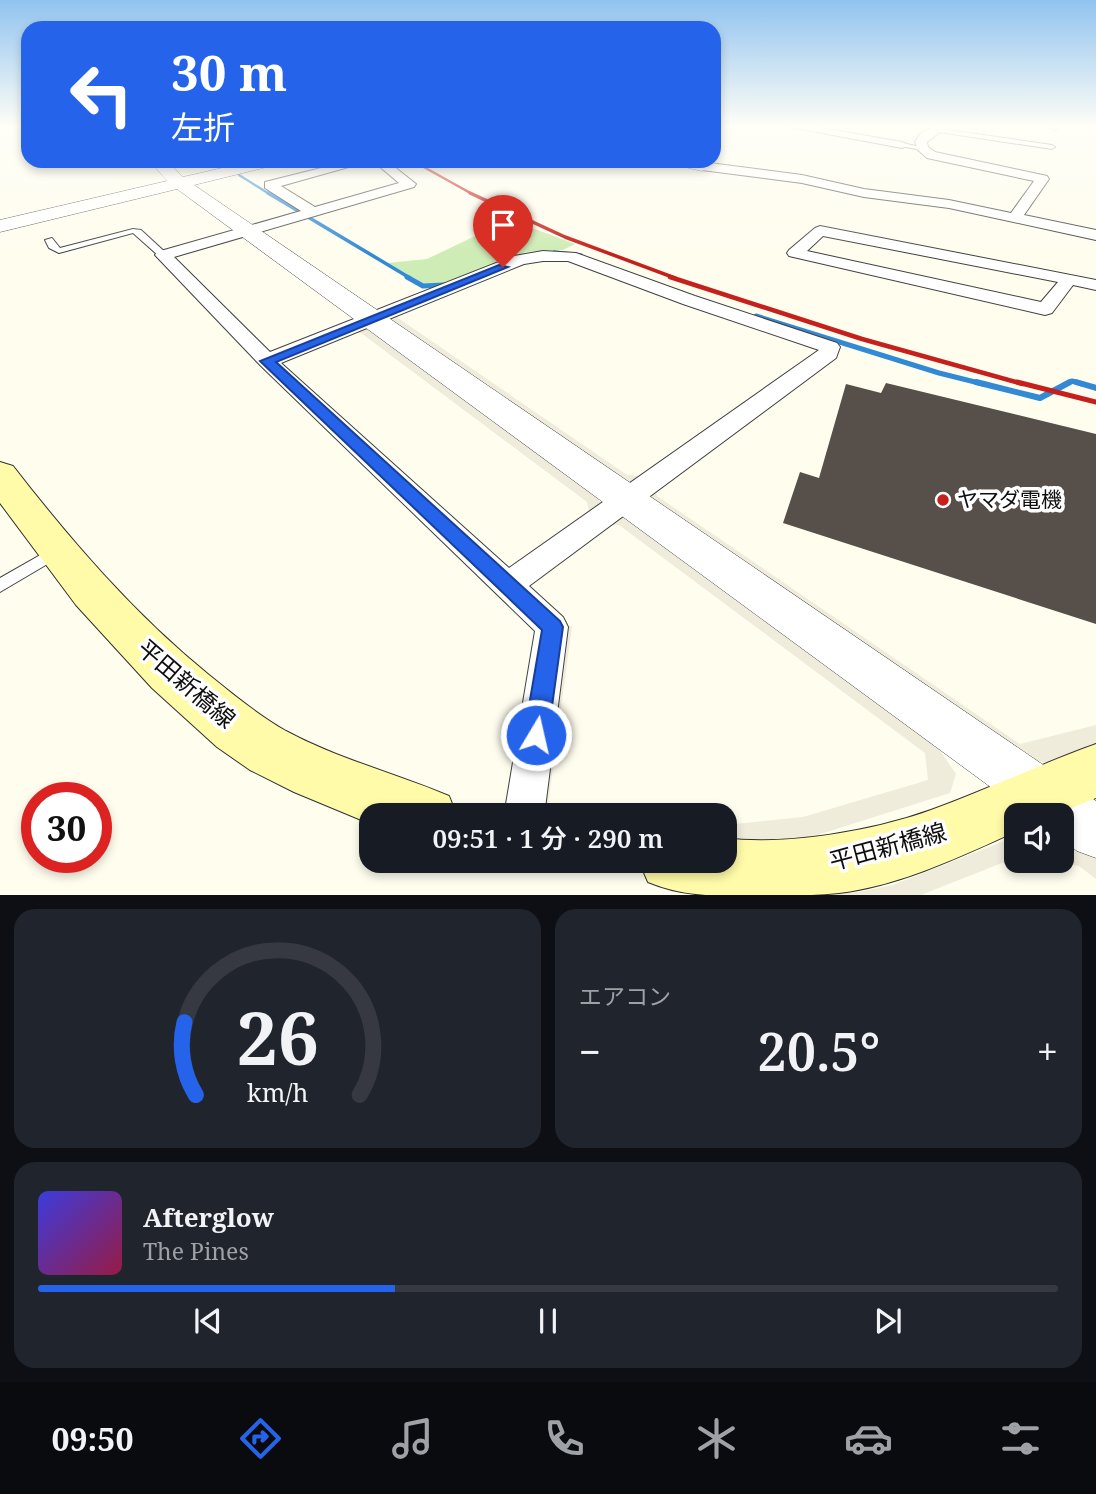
<!DOCTYPE html>
<html lang="ja">
<meta charset="utf-8">
<style>
body{margin:0;font-family:"Noto Serif","Noto Sans JP",serif;background:#20242c;color:#f1f3f6;height:100vh;display:flex;flex-direction:column;font-size:26px;white-space:nowrap}
*{box-sizing:border-box;margin:0}
p{font-size:23px;color:#9ea1a6}
.icon{flex:none;width:38px;height:38px;fill:none;stroke:currentColor;stroke-width:2;stroke-linecap:round;stroke-linejoin:round}
.map{position:relative;height:895px;overflow:hidden}
.drawer{display:flex;flex-direction:column;gap:14px;padding:14px;background:#0d0f14;flex:1}
.drawer>*{flex:none}
.banner{position:absolute;left:21px;top:21px;width:700px;height:147px;border-radius:21px;box-shadow:0 4px 10px #0003;background:#2563eb;color:#fff;overflow:hidden}
.buttons{position:absolute;left:1004px;top:803px;display:grid;gap:14px}
.buttons a{display:grid;place-items:center;width:70px;height:70px;border-radius:14px;background:#171b24;box-shadow:0 4px 10px #0003;font-size:35px}
.speed{position:absolute;left:21px;top:782px;display:flex;gap:14px;font-size:35px;font-weight:700;text-align:center}
.speed>*{display:grid;place-content:center;width:91px;height:91px;border-radius:50%;background:#171b24;box-shadow:0 4px 10px #0003;line-height:1}
.speed .limit{border:10px solid #d22;background:#fff;color:#111}
.pin{position:absolute;display:grid;place-items:center;width:60px;height:60px;color:#fff;margin:-72px -30px;border-radius:50% 50% 50% 0;rotate:-45deg;box-shadow:0 0 7px #0007}
.pin .icon{rotate:45deg}
.me{position:absolute;width:77px;margin:-38px;rotate:9deg;stroke-linejoin:round;filter:drop-shadow(0 0 5px #0008)}
.turn{display:flex;align-items:center;gap:24px;height:147px;padding:0 35px;font-size:32px}
.turn .icon{width:91px;height:91px;stroke-width:2.5}
.turn b{display:block;font-size:49px;line-height:60px}
.big{font-size:52px;font-weight:600;line-height:1.1}
.drawer .tile{flex:1;display:flex;flex-direction:column;justify-content:center;gap:10px;min-width:0;padding:0 24px;border-radius:21px;background:#20242c}
.drawer .dial{align-items:center;gap:0}
.dial svg{height:182px;overflow:visible;fill:none;stroke:#363941;stroke-width:7;stroke-linecap:round;text-anchor:middle}
.dial text{fill:#f1f3f6;stroke:none}
.song{display:flex;align-items:center;gap:21px}
.cover{width:84px;height:84px;border-radius:10px;background:linear-gradient(135deg,hsl(240 70% 55%),hsl(340 70% 35%))}
.played{height:7px;border-radius:4px;background:linear-gradient(90deg,#2563eb 35%,#363941 35%)}
.keys{display:flex;justify-content:space-around;direction:ltr}
.heat{display:flex;justify-content:space-between;align-items:center;font-size:38px;direction:ltr}
.drawer .tiles{flex:1;display:grid;gap:14px;grid-template-columns:1fr 1fr}
.tile:last-child{grid-column:span 2}
.trip{position:absolute;left:359px;top:803px;width:378px;height:70px;border-radius:21px;background:#171b24;box-shadow:0 4px 10px #0003;font-weight:600;line-height:70px;text-align:center}
.tab-bar{display:flex;height:112px;justify-content:space-around;align-items:center;background:#090b0e;color:#9ea1a6}
.tab-bar .icon{width:49px;height:49px}
.tab-bar .selected{color:#2563eb}
.tab-bar b{font-size:32px;color:#f1f3f6}
.map>svg:first-child{display:block}
</style>
<div class="map">
<svg width="1096" height="896" viewBox="0 0 1096 896">
<rect width="100%" height="100%" fill="#fffdee"/>
<!-- green -->
<path fill="#ceecb5" d="M527 226 575 244 563 250 526 252 438 285H426L388 263 427 259 494 227 505 233Z"/>
<!-- plaza -->
<g fill="#f0ecdc">
<path d="M399 314 398 318 627 475 641 476 632 482 625 483 388 320Z"/>
<path d="M366 328 598 497 600 503 589 512 587 502 361 333H351Z"/>
<path d="M655 487 657 496 1020 744 1096 725V752L1056 764 1029 760 646 496Z"/>
<path d="M619 516 626 517 939 749 956 774 950 793 811 837 725 844V825L803 817 928 780 925 753 619 525 606 524Z"/>
<path d="M567 626H572L548 805 549 811 588 815H543Z"/>
<path d="M1017 836V857L921 895H804L859 892 893 885Z"/>
<path d="M1062 840 1096 859V879L1079 866 1052 861H1062Z"/>
</g>
<g fill="none" stroke-linecap="round" stroke-linejoin="round">
<!-- stream-far3 -->
<path stroke="#328ad6" stroke-width="2.5" d="M239 175 271 195"/>
<!-- stream-far2 -->
<g stroke="#328ad6" stroke-width="3.5">
<path d="M268 193 300 212"/>
<path d="M308 217 410 278"/>
<path d="M554 252 581 255"/>
</g>
<!-- stream-far1 -->
<g stroke="#328ad6" stroke-width="5">
<path d="M407 277 423 286 444 285"/>
<path d="M756 316 939 373 983 384"/>
<path d="M1066 384 1072 381 1082 384"/>
</g>
<!-- stream -->
<g stroke="#328ad6" stroke-width="6">
<path d="M976 382 1040 398 1070 382"/>
<path d="M1076 382 1096 388"/>
</g>
</g>
<!-- building -->
<path fill="#574f49" d="M886 383 1096 434V624L783 523 800 472 819 478 846 384 881 393Z"/>
<g fill="none" stroke-linecap="round" stroke-linejoin="round">
<defs>
<g id="service">
<path d="M1050 127H1058L1059 128 1056 130Z"/>
<path d="M934 128 1052 145 1055 147 1052 149 932 131Z"/>
<path d="M902 143 925 148 922 150 900 146Z"/>
<path d="M133 229 141 230 166 253V257H160L133 233 59 253 49 248 45 240 52 238 60 248Z"/>
<path d="M56 546 61 548 63 552 61 556 0 592V578Z"/>
</g>
<g id="minor">
<path d="M790 127H816L902 142 908 145 902 148Z"/>
<path d="M932 127H946L927 142 928 147 935 152 1047 176 1049 179 1024 215 1096 230V240L949 208 864 197 802 183 702 170 696 166 702 162 802 175 864 189 949 200 1011 213 1034 181 927 158 918 150 915 142 920 134Z"/>
<path d="M349 161H370L281 186 315 207 399 183 373 161H387L416 184 414 187 174 257 270 352 514 256 543 251 576 253 695 296 837 343 840 347 836 358 529 586 563 617 568 627 544 816H504L535 631 260 365 155 255 157 252 301 211 265 188V182ZM543 261H568L683 304 819 350 509 568 281 363 524 264Z"/>
<path d="M820 226 1096 280V290L1073 285 1052 313 1045 315 789 256 787 253 789 250 815 228ZM823 236 1058 282 1041 302 807 251Z"/>
</g>
<g id="tertiary">
<path d="M150 161H167L183 177 253 161H281L279 164 194 185 1096 801V858L1077 851 1062 839V816H1030L177 189 0 232V220L167 181Z"/>
<path d="M670 161H701L710 166 702 171 672 164Z"/>
</g>
<g id="secondary">
<path d="M0 462 13 466C72 542 134 614 209 675 234 695 258 715 286 731 338 759 395 773 449 796L457 816H371V824L294 792 250 770 217 747 152 688 76 605 0 503Z"/>
<path d="M1096 744V798L1052 816H1017V831C962 856 899 886 839 893 809 896 778 896 748 896 713 896 681 896 648 882L639 861H724V838C785 846 873 831 931 810 987 790 1040 764 1096 744Z"/>
</g>
</defs>
<!-- service casing -->
<use href="#service" stroke="#414141" stroke-width="2"/>
<!-- minor casing -->
<use href="#minor" stroke="#414141" stroke-width="2"/>
<!-- tertiary casing -->
<use href="#tertiary" stroke="#414141" stroke-width="1"/>
<!-- secondary casing -->
<use href="#secondary" stroke="#303030" stroke-width="2"/>
<!-- service -->
<use href="#service" fill="#fff" fill-rule="evenodd"/>
<!-- minor -->
<use href="#minor" fill="#fff" fill-rule="evenodd"/>
<!-- tertiary -->
<use href="#tertiary" fill="#fff" fill-rule="evenodd"/>
<!-- secondary -->
<use href="#secondary" fill="#fffba9" fill-rule="evenodd"/>
<!-- rail-far3 -->
<path stroke="#c6201d" stroke-width="2.5" d="M413 161 474 195"/>
<!-- rail-far2 -->
<path stroke="#c6201d" stroke-width="3.5" d="M470 193 565 237 675 278"/>
<!-- rail-far1 -->
<path stroke="#c6201d" stroke-width="4.5" d="M670 277 862 339 1023 384"/>
<!-- rail -->
<path stroke="#c6201d" stroke-width="5" d="M1017 382 1096 402"/>
</g>
<!-- sky -->
<linearGradient id="sky" x2="0" y2="1"><stop stop-color="#91c3ef"/><stop offset="0.5" stop-color="#fffef7"/><stop offset="1" stop-color="#fffef7" stop-opacity="0"/></linearGradient>
<rect width="1096" height="253" fill="url(#sky)"/>
<!-- route -->
<path fill="#2563eb" stroke="#184099" stroke-width="2" d="M499 265 508 267 276 362 560 621 563 627 548 735 545 743 536 747 528 743 524 735 542 630 260 361Z"/>
<!-- markers -->
<circle fill="#c6201d" stroke="#fff" stroke-width="2.5" cx="943" cy="500" r="7"/>
<g text-anchor="middle" stroke-width="7" stroke-linejoin="round" paint-order="stroke">
<!-- poi labels -->
<g font-size="21" fill="#0e0e0e" stroke="#fff" text-anchor="start">
<text x="957" y="507">ヤマダ電機</text>
</g>
<!-- near-street labels -->
<g font-size="24" fill="#0e0e0e" stroke="#fff">
<text transform="translate(186 684) rotate(41)" y="8">平田新橋線</text>
<text transform="translate(888 847) rotate(-15)" y="8">平田新橋線</text>
</g>
</g>
</svg>
<div class="buttons">
<a><svg class="icon" aria-label="sound" viewBox="0 0 24 24"><path d="M4 9h4l5-4v14l-5-4H4zM17 9q2 3 0 6"/></svg></a>
</div>
<div class="speed"><div class="limit">30</div></div>
<div class="pin" style="left:503px;top:267px;background:#d93025"><svg class="icon" aria-label="arrive" viewBox="0 0 24 24"><path d="M6 21V4h12l-3 4 3 4H6"/></svg></div>
<svg class="me" style="left:536px;top:735px" viewBox="-20 -20 40 40"><circle r="17" fill="#2563eb" stroke="#fff" stroke-width="3"/><path d="M0-11L8 9 0 5-8 9z" fill="#fff"/></svg>
<div class="trip">09:51 · 1 分 · 290 m</div>
<div class="banner">
<div class="turn"><svg class="icon" aria-label="left" viewBox="0 0 24 24"><path d="M17 20v-9H6M10 6l-5 5 5 5"/></svg><div><b>30 m</b>左折</div></div>
</div>
</div>
<section class="drawer">
<div class="tiles">
<div class="tile dial"><svg viewBox="0 0 100 80">
<path d="M14 69A42 42 0 1 1 86 69"/>
<path d="M14 69A42 42 0 0 1 9 37" stroke="#2563eb"/>
<text x="50" y="56" font-size="32" font-weight="700">26</text>
<text x="50" y="72" font-size="11">km/h</text>
</svg></div>
<div class="tile"><p>エアコン</p>
<div class="heat"><a>−</a><b class="big">20.5°</b><a>+</a></div>
</div>
<div class="tile">
<div class="song"><i class="cover"></i><div><b>Afterglow</b><p>The Pines</p></div></div>
<div class="played"></div>
<div class="keys"><svg class="icon" aria-label="previous" viewBox="0 0 24 24"><path d="M18 5L8 12l10 7zM5 5v14"/></svg><svg class="icon" aria-label="pause" viewBox="0 0 24 24"><path d="M8 5v14M16 5v14"/></svg><svg class="icon" aria-label="next" viewBox="0 0 24 24"><path d="M6 5l10 7-10 7zM19 5v14"/></svg></div>
</div>
</div>
</section>
<nav class="tab-bar">
<b>09:50</b>
<svg class="icon selected" aria-label="directions" viewBox="0 0 24 24"><path d="M12 3l9 9-9 9-9-9zM9 14v-3h6M13 9l2 2-2 2"/></svg>
<svg class="icon" aria-label="music" viewBox="0 0 24 24"><path d="M9 18V5l10-2v13"/><circle cx="6" cy="18" r="3"/><circle cx="16" cy="16" r="3"/></svg>
<svg class="icon" aria-label="phone" viewBox="0 0 24 24"><path d="M5 4h4l2 5-3 2q2 4 5 5l2-3 5 2v4C11 20 4 13 5 4z"/></svg>
<svg class="icon" aria-label="climate" viewBox="0 0 24 24"><path d="M12 3v18M4 7l16 10M4 17L20 7"/></svg>
<svg class="icon" aria-label="car" viewBox="0 0 24 24"><path d="M5 17H2v-5l4-1 3-4h7l3 4 3 1v5h-3M9 17h6M6 11h13"/><circle cx="7" cy="17" r="2"/><circle cx="17" cy="17" r="2"/></svg>
<svg class="icon" aria-label="filters" viewBox="0 0 24 24"><path d="M4 7h16M4 17h16"/><circle cx="9" cy="7" r="2"/><circle cx="15" cy="17" r="2"/></svg>
</nav>
